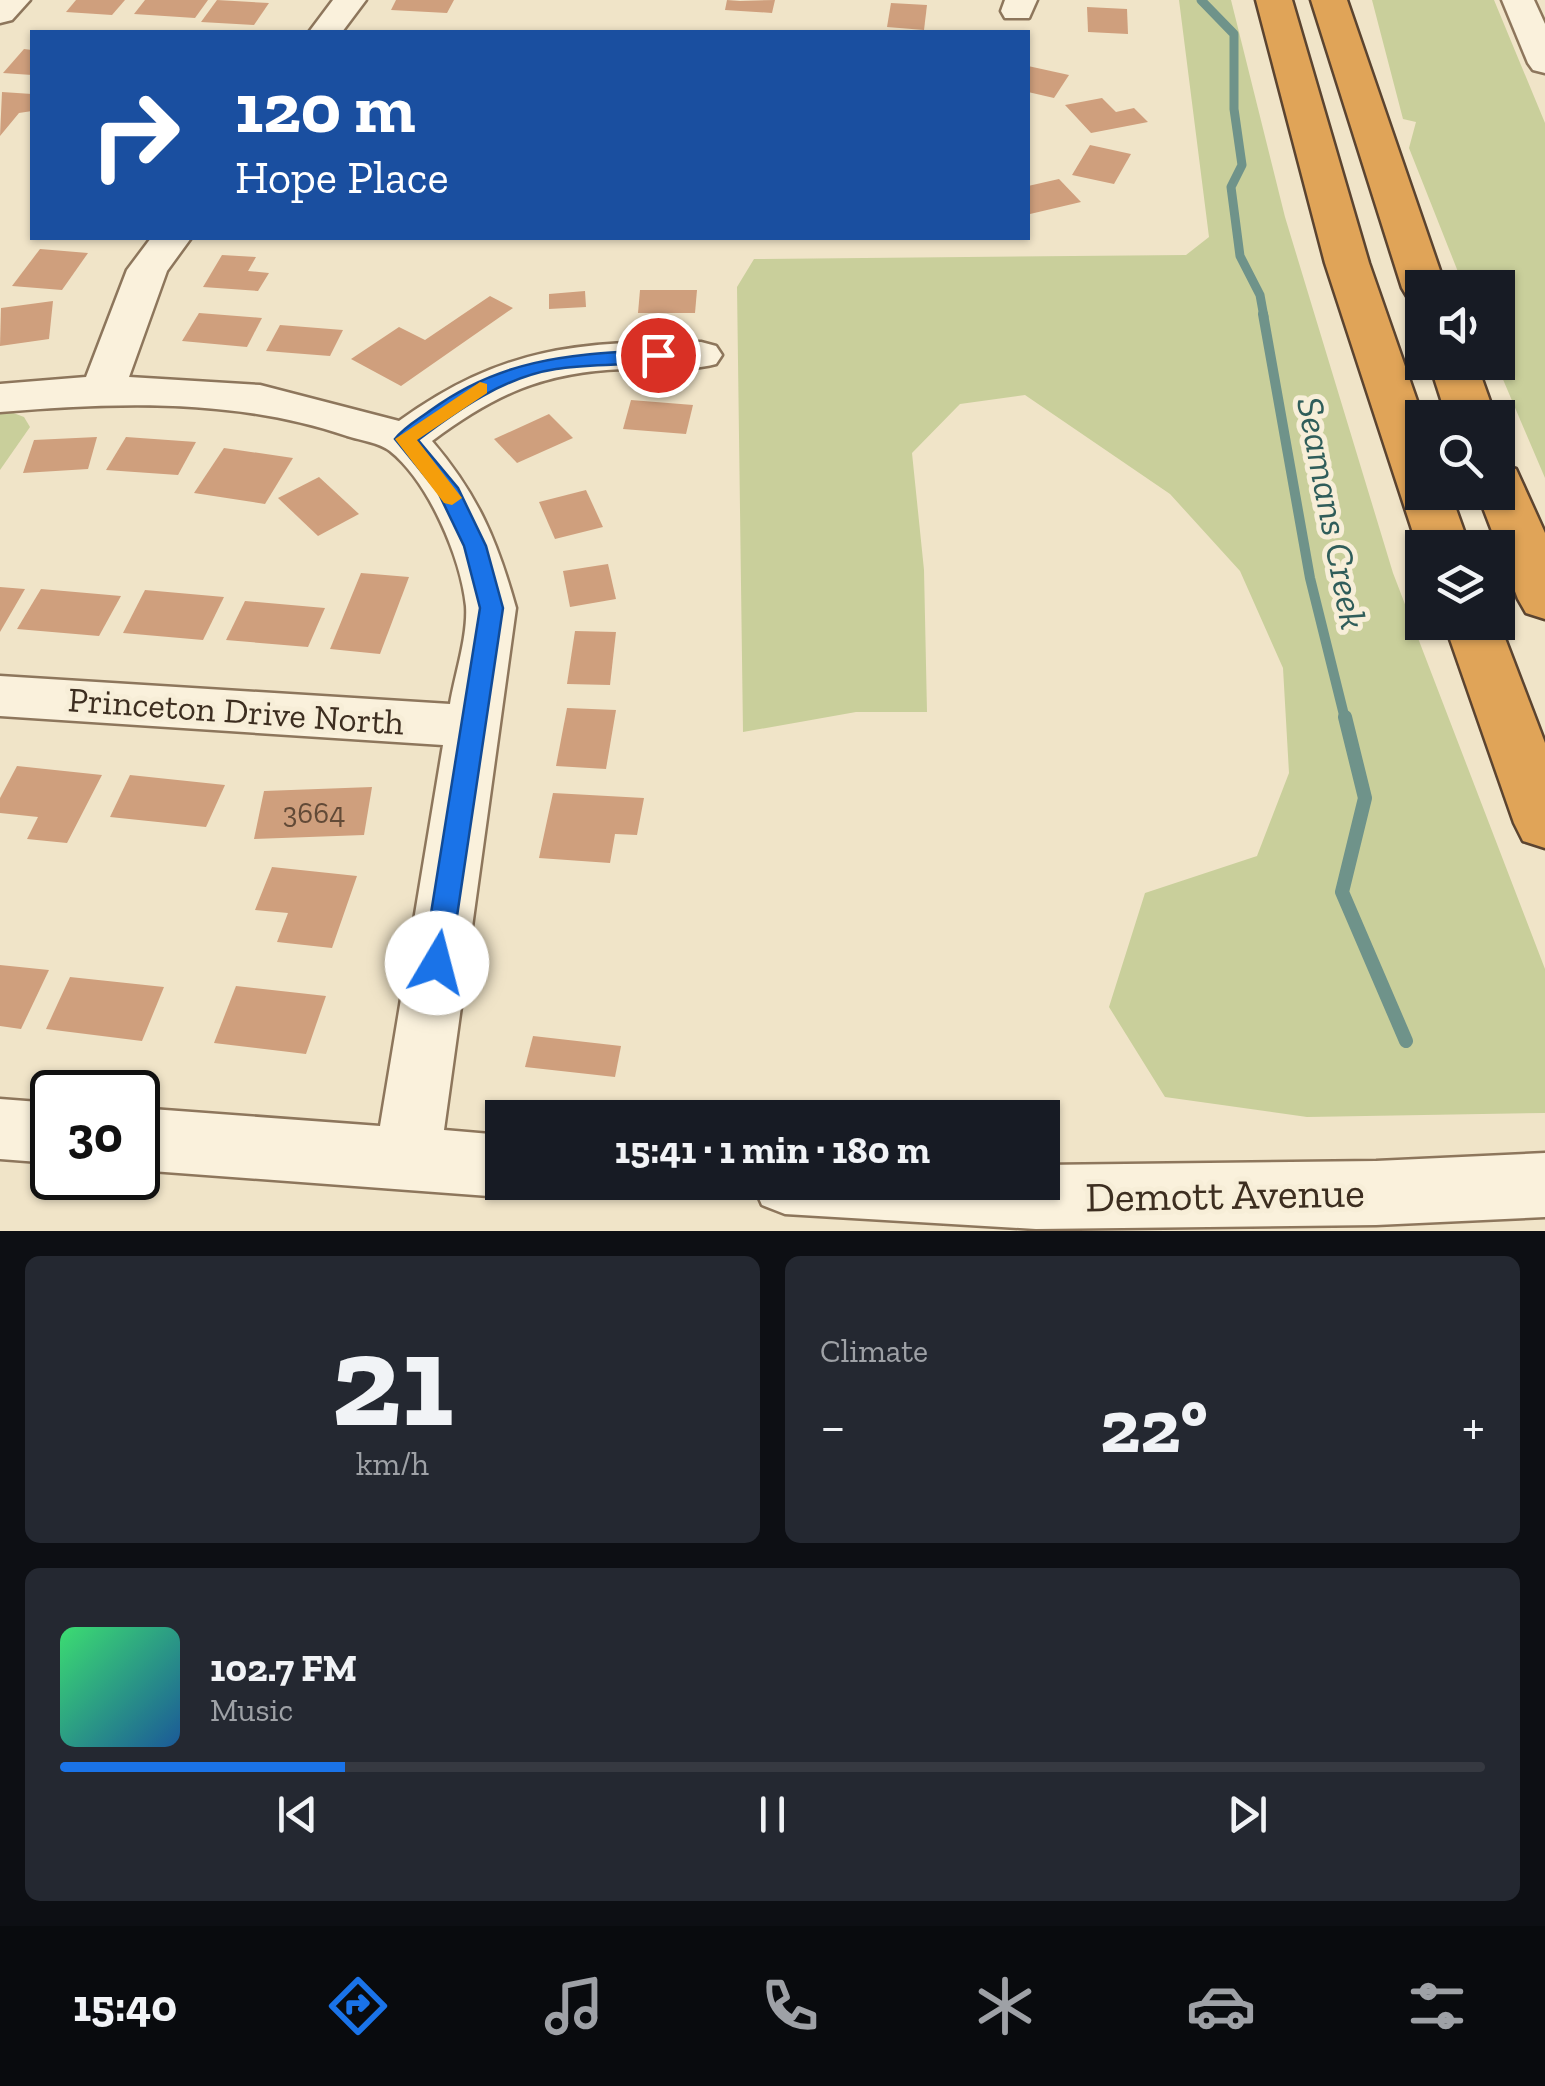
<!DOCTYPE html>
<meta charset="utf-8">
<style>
body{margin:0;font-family:"Zilla Slab",serif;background:#242831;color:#f1f3f6;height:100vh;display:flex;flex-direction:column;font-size:38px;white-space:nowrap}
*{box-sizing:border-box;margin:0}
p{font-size:32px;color:#9ea1a6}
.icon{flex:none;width:55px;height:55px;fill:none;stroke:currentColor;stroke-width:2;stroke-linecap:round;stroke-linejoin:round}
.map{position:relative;height:1231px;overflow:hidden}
.drawer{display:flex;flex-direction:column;gap:25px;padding:25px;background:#0d0f14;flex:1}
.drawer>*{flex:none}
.hud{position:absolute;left:30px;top:30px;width:1000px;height:210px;border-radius:0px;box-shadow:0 2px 8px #0004;background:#1a4fa0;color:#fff;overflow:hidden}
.buttons{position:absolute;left:1405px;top:270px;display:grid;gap:20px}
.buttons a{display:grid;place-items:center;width:110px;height:110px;border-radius:0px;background:#171b24;box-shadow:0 2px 8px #0004;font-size:50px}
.speed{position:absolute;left:30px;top:1070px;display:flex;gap:20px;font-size:50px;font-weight:700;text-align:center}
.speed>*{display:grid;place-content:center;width:130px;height:130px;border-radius:50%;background:#171b24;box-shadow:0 2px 8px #0004;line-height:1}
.speed .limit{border:5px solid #111;border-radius:15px;background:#fff;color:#111}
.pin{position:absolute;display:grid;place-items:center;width:85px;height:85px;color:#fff;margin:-42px;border:5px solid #fff;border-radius:50%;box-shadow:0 2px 10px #0007}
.me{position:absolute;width:110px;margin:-55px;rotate:8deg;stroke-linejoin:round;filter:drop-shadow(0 0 8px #0008)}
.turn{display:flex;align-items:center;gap:35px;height:210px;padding:0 40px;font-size:45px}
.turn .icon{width:130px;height:130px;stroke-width:2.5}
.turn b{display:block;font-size:70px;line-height:85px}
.big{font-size:75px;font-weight:700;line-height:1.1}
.drawer .card{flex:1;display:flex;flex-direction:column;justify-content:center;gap:15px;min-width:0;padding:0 35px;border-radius:15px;background:#242831}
.drawer .dial{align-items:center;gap:0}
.dial b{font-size:130px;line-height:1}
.song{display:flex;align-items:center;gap:30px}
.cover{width:120px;height:120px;border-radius:15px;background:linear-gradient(135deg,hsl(140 70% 55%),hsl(210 70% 35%))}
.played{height:10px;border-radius:5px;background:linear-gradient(90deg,#1a73e8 20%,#363941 20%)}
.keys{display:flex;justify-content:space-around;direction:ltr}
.heat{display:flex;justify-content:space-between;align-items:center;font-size:55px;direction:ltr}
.drawer .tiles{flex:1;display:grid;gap:25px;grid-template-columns:1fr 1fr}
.card:last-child{grid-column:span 2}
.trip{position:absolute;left:485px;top:1100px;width:575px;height:100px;border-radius:0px;background:#171b24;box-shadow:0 2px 8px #0004;font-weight:700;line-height:100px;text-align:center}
.dock{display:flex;height:160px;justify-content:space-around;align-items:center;background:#090b0e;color:#9ea1a6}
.dock .icon{width:70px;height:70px}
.dock .active{color:#1a73e8}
.dock b{font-size:45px;color:#f1f3f6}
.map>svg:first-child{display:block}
</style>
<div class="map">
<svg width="1545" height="1231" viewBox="0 0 1545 1231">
<rect width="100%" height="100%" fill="#f0e4c8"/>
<!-- green -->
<g fill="#c9cf9b">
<path d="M1179 0H1231L1285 217 1393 573 1545 969V1113L1307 1117 1165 1097 1109 1007 1145 893 1257 856 1289 773 1283 668 1240 571 1170 494 1025 395 960 404 912 453 924 570 927 712H856L743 732 737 287 754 259 1186 255 1209 237Z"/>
<path d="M1372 0H1494L1545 123V478L1496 363 1498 288 1464 287 1409 148 1416 122 1403 119Z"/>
<path d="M0 408 24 417 30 427 0 470Z"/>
</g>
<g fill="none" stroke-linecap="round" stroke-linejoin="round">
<!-- stream-far2 -->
<path stroke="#6f938a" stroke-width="9" d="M1201 0 1234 34V109L1242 165 1231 187 1240 256 1260 295 1264 317"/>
<!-- stream-far1 -->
<path stroke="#6f938a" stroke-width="10" d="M1263 314 1310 578 1345 719"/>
<!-- stream -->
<path stroke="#6f938a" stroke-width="14" d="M1345 717 1365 798 1342 892 1406 1041"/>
</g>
<!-- building -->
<g fill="#cf9f7d">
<path d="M76 0H125L112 15 66 12Z"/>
<path d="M145 0H208L195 18 134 14Z"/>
<path d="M217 0 269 3 254 25 201 22Z"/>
<path d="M396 0H454L447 13 391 10Z"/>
<path d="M727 0 740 1 775 0 772 13 725 10Z"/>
<path d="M891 3 927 5 924 30 887 27Z"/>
<path d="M1087 7 1127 9 1128 34 1088 32Z"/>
<path d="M24 49 32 50V75L3 73Z"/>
<path d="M1028 66 1069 75 1054 98 1028 92Z"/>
<path d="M2 92 32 94V111L19 113 0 136Z"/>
<path d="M1102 98 1116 112 1134 108 1148 122 1091 133 1065 105Z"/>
<path d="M1090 145 1131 154 1114 184 1072 175Z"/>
<path d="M1059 179 1081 202 1030 214 1028 186Z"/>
<path d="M40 249 88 253 62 290 12 286Z"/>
<path d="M222 255 256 257 248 271 269 273 258 291 203 287Z"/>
<path d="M640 290H697L695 313H638Z"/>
<path d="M585 291 586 307 549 309V294Z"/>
<path d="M490 296 513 308 401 386 351 359 399 327 425 340Z"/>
<path d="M53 301 49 339 0 346 1 308Z"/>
<path d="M199 313 262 318 247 347 182 341Z"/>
<path d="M280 325 343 330 330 356 266 351Z"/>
<path d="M631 400 693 405 686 434 623 429Z"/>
<path d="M549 414 573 438 517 463 494 439Z"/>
<path d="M97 437 88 469 23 473 34 440Z"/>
<path d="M126 437 196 442 178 475 106 470Z"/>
<path d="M224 448 293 458 265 504 194 493Z"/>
<path d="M319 477 359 514 318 536 278 498Z"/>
<path d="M586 490 603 527 555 539 539 502Z"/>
<path d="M608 564 616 599 570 607 563 571Z"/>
<path d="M361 573 409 577 380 654 330 649Z"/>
<path d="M0 587 25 589 0 632Z"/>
<path d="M41 589 121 596 99 636 17 629Z"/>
<path d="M145 590 224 597 203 640 123 633Z"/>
<path d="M245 601 325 608 308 647 226 640Z"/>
<path d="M575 631 616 632 610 685 567 684Z"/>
<path d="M567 708 616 710 606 769 556 766Z"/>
<path d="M17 766 102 775 67 843 27 839 38 817 0 813V798Z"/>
<path d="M130 775 225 785 206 827 110 817Z"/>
<path d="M372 787 364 835 254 839 264 791Z"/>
<path d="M553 793 644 798 637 835 615 834 610 863 539 858Z"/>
<path d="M272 867 357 876 332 948 277 942 288 913 255 910Z"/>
<path d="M0 965 49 970 21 1029 0 1026Z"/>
<path d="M70 977 164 987 142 1041 46 1029Z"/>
<path d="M236 986 326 996 306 1054 214 1043Z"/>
<path d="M533 1036 621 1046 615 1077 525 1067Z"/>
</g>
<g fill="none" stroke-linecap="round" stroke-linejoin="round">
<defs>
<g id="minor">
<path d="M0 0H30L12 20 0 23Z"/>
<path d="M333 0H366L342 32H309Z"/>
<path d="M1005 0H1037L1029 18H1005L1001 11Z"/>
<path d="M1502 0H1534L1545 24V73L1533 70 1528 63Z"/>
<path d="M151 238H191L167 271 129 377 260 385 399 421C502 347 578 341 701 342L716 346 722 355 716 364C686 372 654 368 623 369 544 372 495 394 432 441 478 495 497 540 516 608L444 1130 502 1135V1182H528L525 1188 502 1197 138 1170V1108L380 1126 443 745 0 716V676L450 704C455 674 468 636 466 606 461 558 429 482 390 451 380 443 360 440 347 436 236 398 115 402 0 412V384L86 377 127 270Z"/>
<path d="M0 1099 52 1103V1163L0 1159Z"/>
<path d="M1545 1153V1217L1376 1225 1036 1229 785 1214 762 1205 752 1182H1042V1165L1376 1161Z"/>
</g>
<g id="highway">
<path d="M1256 0H1292L1369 263 1423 418 1422 492H1450L1470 548H1422V556L1418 548 1325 263Z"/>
<path d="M1311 0H1347L1446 288H1422V301L1408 298 1402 288Z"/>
<path d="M1429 362H1476L1496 418H1447Z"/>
<path d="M1498 464 1516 469 1545 533V619L1526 613 1518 599 1477 492H1498Z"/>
<path d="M1498 620 1545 743V848L1523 841 1514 823 1444 622Z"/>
</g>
</defs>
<!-- minor casing -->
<use href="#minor" stroke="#8d765c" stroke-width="5"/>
<!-- highway casing -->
<use href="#highway" stroke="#5b4430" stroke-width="5"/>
<!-- minor -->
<use href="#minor" fill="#faf1dc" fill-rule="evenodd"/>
<!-- highway -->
<use href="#highway" fill="#e0a458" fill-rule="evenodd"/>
</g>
<!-- route -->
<path fill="#1a73e8" stroke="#114b97" stroke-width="2.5" d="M658 349 665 350V359C630 367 592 363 556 369 504 377 459 409 418 440L458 488 486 546 503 608 450 963 446 971 437 975 427 971 423 963 480 608 464 546 438 492 395 439C404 427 419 419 431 410 504 357 572 355 658 349Z"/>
<!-- slow -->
<path fill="#f59e0b" d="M480 382 487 384V393L417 440 462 498 452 505 444 503 395 439Z"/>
<g text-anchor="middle" stroke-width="10" stroke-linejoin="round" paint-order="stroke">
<!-- number labels -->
<g font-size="30" fill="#624a37">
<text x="314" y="823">3664</text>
</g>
<!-- street labels -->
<g font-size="35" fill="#3d2e20" stroke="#f7eed8">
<text transform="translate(236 711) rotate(4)" y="12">Princeton Drive North</text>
</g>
<!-- water labels -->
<g font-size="38" font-style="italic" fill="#2f5d5a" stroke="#f7eed8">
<text transform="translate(1332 513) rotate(79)" y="13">Seamans Creek</text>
</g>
<!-- near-street labels -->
<g font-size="42" fill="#3d2e20" stroke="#f7eed8">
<text transform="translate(1225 1194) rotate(-1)" y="15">Demott Avenue</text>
</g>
</g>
</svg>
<div class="buttons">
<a><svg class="icon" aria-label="sound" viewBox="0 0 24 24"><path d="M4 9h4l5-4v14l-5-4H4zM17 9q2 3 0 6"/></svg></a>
<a><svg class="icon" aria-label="search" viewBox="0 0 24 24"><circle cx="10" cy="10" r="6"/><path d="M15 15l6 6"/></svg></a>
<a><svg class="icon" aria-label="layers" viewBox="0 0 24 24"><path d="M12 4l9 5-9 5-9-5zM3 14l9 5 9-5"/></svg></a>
</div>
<div class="speed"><div class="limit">30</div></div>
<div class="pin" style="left:658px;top:355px;background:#d93025"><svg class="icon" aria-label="arrive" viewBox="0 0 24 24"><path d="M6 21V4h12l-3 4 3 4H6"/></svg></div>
<svg class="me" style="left:437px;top:963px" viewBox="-20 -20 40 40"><circle r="19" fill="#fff"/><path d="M0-13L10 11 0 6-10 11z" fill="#1a73e8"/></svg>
<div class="trip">15:41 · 1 min · 180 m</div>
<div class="hud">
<div class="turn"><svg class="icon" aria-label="right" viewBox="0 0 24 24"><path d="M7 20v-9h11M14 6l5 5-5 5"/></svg><div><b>120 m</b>Hope Place</div></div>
</div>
</div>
<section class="drawer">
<div class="tiles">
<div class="card dial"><b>21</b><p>km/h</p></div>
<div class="card"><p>Climate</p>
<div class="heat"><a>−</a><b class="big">22°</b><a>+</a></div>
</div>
<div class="card">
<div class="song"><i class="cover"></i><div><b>102.7 FM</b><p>Music</p></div></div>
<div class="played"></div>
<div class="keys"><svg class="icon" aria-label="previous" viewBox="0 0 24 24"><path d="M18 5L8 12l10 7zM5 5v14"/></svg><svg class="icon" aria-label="pause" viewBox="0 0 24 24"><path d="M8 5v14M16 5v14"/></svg><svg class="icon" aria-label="next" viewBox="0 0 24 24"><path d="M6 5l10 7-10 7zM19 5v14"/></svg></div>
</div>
</div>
</section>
<nav class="dock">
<b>15:40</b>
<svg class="icon active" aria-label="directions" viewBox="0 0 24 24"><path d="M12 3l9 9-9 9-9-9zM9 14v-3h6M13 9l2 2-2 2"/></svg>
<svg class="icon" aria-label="music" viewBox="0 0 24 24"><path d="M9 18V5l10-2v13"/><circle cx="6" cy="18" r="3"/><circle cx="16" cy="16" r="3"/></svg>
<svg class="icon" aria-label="phone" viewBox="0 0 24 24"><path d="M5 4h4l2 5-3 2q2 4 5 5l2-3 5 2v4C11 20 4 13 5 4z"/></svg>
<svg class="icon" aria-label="climate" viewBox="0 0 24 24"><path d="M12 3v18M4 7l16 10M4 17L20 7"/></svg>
<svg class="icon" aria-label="car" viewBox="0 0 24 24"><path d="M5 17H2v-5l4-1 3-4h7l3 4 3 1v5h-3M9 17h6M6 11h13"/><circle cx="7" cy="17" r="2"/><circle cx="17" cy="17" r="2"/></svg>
<svg class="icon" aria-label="filters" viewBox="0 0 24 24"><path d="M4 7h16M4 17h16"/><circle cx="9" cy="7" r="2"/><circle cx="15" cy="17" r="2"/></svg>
</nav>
